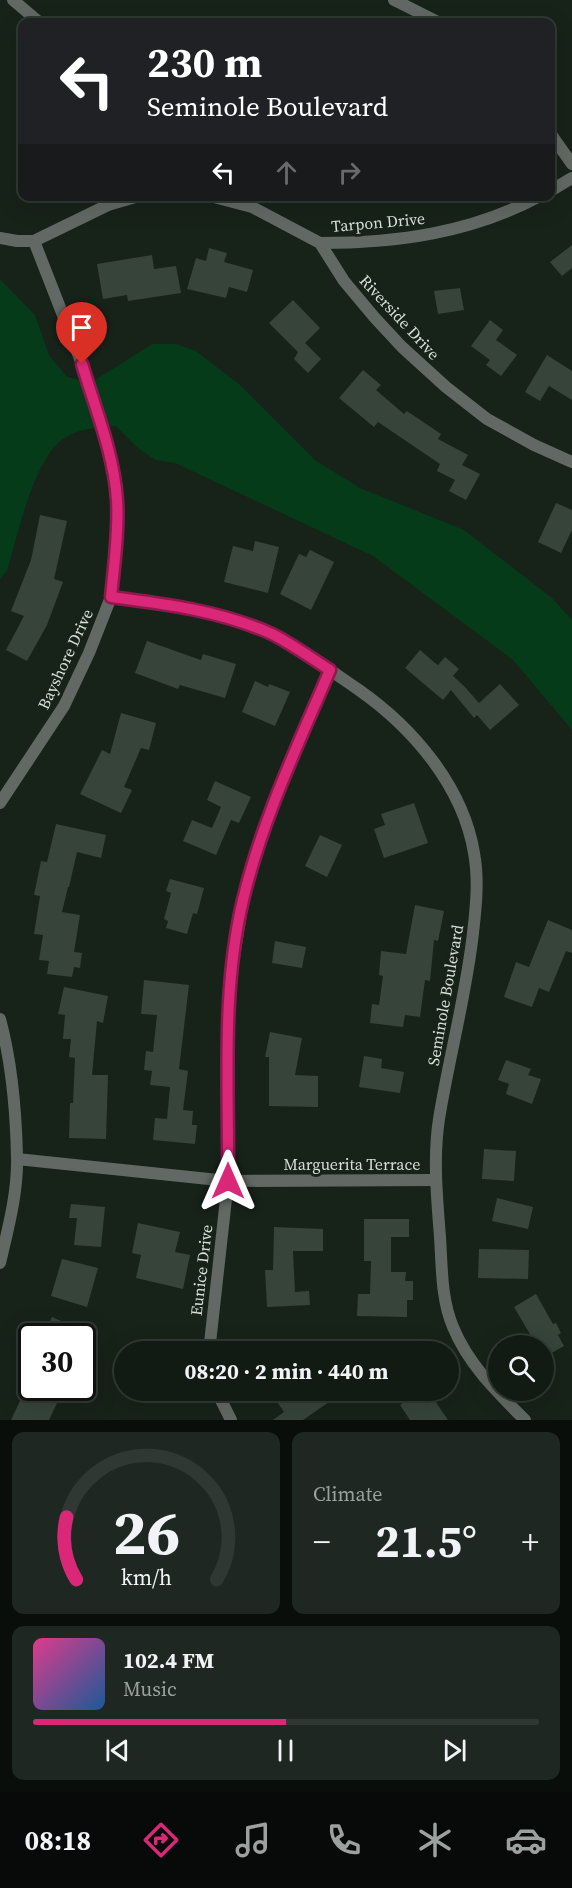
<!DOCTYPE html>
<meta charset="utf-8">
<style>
body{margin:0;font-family:"Source Serif 4",serif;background:#1e2721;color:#f1f3f6;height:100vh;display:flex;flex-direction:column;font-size:22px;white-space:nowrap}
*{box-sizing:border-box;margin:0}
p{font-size:20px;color:#9ca1a0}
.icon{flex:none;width:33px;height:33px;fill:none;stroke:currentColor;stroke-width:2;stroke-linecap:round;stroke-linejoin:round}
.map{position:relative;height:1420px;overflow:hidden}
.sheet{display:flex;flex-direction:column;gap:12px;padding:12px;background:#090e0a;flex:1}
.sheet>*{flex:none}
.top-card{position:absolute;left:18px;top:18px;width:537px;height:183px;border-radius:12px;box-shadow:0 6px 24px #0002,0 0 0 2px #303833;background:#202124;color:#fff;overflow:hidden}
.fabs{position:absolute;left:488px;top:1335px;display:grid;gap:12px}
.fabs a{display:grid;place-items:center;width:66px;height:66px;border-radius:50%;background:#111a13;box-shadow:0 6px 24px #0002,0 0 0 2px #303833;font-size:30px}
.speed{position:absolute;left:18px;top:1323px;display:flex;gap:12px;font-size:30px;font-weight:700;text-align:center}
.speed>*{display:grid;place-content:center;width:78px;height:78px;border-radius:50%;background:#111a13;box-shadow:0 6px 24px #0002,0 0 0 2px #303833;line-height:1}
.speed .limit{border:3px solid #111;border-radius:9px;background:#fff;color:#111}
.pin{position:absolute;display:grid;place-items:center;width:51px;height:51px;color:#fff;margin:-62px -26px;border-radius:50% 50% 50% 0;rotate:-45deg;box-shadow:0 0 6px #0007}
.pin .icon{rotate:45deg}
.me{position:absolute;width:66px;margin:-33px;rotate:0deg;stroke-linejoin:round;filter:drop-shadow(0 0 4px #0008)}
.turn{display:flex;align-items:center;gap:21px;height:126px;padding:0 30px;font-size:27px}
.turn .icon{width:78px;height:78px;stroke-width:2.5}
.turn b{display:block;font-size:42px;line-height:51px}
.lanes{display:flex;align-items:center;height:57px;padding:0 30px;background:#0003;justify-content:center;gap:30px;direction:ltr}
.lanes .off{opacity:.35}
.big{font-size:45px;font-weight:700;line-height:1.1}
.sheet .card{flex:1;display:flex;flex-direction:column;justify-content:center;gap:9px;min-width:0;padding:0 21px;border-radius:12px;background:#1e2721}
.sheet .dial{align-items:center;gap:0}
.dial svg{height:156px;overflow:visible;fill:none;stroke:#303833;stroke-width:7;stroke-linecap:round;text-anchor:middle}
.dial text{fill:#f1f3f6;stroke:none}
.song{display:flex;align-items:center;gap:18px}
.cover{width:72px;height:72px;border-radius:9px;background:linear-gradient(135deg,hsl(330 70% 55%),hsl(210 70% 35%))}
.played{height:6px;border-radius:3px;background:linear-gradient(90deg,#db2777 50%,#303833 50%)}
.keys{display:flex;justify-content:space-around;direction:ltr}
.heat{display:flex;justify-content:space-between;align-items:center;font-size:33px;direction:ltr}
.sheet .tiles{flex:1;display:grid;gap:12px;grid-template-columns:1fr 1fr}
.card:last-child{grid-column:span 2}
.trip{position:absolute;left:114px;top:1341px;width:345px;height:60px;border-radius:30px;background:#111a13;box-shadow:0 6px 24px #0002,0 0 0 2px #303833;font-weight:700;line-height:60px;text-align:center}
.dock{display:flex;height:96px;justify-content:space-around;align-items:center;background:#070a08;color:#9ca1a0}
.dock .icon{width:42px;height:42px}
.dock .active{color:#db2777}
.dock b{font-size:27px;color:#f1f3f6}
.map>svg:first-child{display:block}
</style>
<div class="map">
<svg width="572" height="1420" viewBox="0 0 572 1420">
<rect width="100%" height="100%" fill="#172219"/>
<!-- water -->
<path fill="#053b18" d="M0 279 35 315 49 355 67 377 92 382 152 344H176L196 351 240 385 315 460 360 488 464 530 552 598 572 620V730L513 660 373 556 175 463 155 460 138 448 116 426C97 428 79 428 63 439 34 458 17 538 7 571L0 579Z"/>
<!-- building -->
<g fill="#37443a">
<path d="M572 245V268L562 276 550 262Z"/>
<path d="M209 248 227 253 224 262 253 270 247 292 229 287 226 298 187 289 196 258 206 261Z"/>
<path d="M152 255 154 269 176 266 181 293 128 301 127 295 103 299 97 264Z"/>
<path d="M460 288 464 310 438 314 434 291Z"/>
<path d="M293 300 320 328 305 343 321 359 308 373 294 359 298 352 269 323Z"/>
<path d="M490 320 503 330 496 340 517 355 501 376 486 365 490 360 471 346Z"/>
<path d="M547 355 572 371V400L549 386 540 401 525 392Z"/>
<path d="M363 370 381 385 376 390 404 414 407 411 441 434 438 439 468 455 462 465 480 474 466 500 449 491 455 480 437 471 440 464 378 422 374 427 339 398Z"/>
<path d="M556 503 572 510V530L561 553 538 542Z"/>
<path d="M40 515 67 521 54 579 63 582 47 625 27 661 6 650 24 616 11 611 31 560Z"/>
<path d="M255 541 279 547 268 593 224 582 233 546 253 551Z"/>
<path d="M310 550 334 562 311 610 280 594 299 554 306 557Z"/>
<path d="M147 641 201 660 203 654 236 664 225 698 180 685 178 689 135 673Z"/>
<path d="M420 650 435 663 438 665 445 657 459 669 453 676 465 687 479 703 500 684 519 705 490 730 477 715 474 718 451 690 443 700 405 668Z"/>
<path d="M255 681 268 687 269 684 290 692 275 726 242 712Z"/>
<path d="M121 713 156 723 149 750 141 748 124 787 132 790 121 813 80 794 102 750 110 754Z"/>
<path d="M215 781 251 797 239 823 231 820 216 855 183 841 192 820 212 828 221 807 207 800Z"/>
<path d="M414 803 428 843 384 858 374 829 385 825 381 814Z"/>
<path d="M56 824 106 835 101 858 77 852 69 887H68L62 912 80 915 74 952 82 953 80 968 74 967 72 977 47 974 49 961 39 960 43 935 34 934 40 896 34 895 41 861 47 862Z"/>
<path d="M320 835 342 845 327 877 305 866Z"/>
<path d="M170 879 204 888 197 914 193 913 187 934 166 928 168 921 164 919 171 893 166 891Z"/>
<path d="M415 905 444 911 438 941 434 940 430 981 425 980 420 1017 405 1015 403 1027 370 1023 372 1004 379 1005 383 976 379 975 381 951 406 954Z"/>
<path d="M548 920 572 930V953L566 951 549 992 539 988 532 1007 504 997 516 962 529 967Z"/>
<path d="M275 941 306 947 302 968 272 963Z"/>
<path d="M144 980 189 985 179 1069 188 1071 183 1110 193 1111 192 1125H197L195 1144 153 1140 155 1118 167 1119 170 1087 150 1085 152 1071 144 1070 146 1051 153 1052 157 1015 141 1014Z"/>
<path d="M64 987 108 996 103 1023 97 1021 92 1075H108L106 1139 69 1138 70 1103H73L75 1058 69 1057 71 1039H63L65 1015 58 1014Z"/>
<path d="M270 1032 302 1038 295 1075 318 1076V1107L269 1106V1057H265Z"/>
<path d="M364 1056 382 1059 381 1068 404 1072 400 1093 359 1087Z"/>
<path d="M506 1060 531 1069 528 1075 541 1079 532 1104 506 1094 509 1084 498 1080Z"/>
<path d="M484 1149 516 1151 514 1181 482 1179Z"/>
<path d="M497 1198 533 1207 528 1229 492 1221Z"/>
<path d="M71 1204 105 1207 101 1247 74 1245 77 1218H69Z"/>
<path d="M364 1219H409V1237H391V1272H406L405 1281H413V1300H407V1317L357 1316 358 1294H370L371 1261H364Z"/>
<path d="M138 1223 180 1232 175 1252 190 1255 183 1289 136 1278 141 1255 132 1253Z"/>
<path d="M274 1227 323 1229V1251H293L295 1292 309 1291 310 1305 267 1307 265 1270H273Z"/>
<path d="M479 1249 529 1250 528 1279 478 1278Z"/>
<path d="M62 1259 98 1268 87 1307 51 1296Z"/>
<path d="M536 1294 553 1324 556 1323 561 1333 558 1335 564 1346 543 1358V1346H537L514 1307Z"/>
<path d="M52 1317 96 1336H43Z"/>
<path d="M26 1388H64L49 1420H11Z"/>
<path d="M281 1390H321L329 1402 303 1420H273L284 1412 273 1396Z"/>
<path d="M422 1390H451L435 1401 448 1420H410L400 1405Z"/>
</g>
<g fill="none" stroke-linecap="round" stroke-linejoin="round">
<!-- minor -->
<g stroke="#626863" stroke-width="12">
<path d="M13 0 39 22"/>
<path d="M394 0 438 22"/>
<path d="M550 133 572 164"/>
<path d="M111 597C166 604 222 610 273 635 303 650 331 671 359 690 413 728 463 786 474 853 479 880 476 907 473 933 466 996 449 1057 439 1119 433 1158 437 1198 440 1237 442 1266 441 1299 453 1327 468 1364 497 1392 525 1420"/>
<path d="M0 803 64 706 89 653 111 597 116 531 117 501 114 476 106 443 82 364 34 241"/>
<path d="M0 1019C12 1063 16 1112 17 1157 18 1192 8 1229 0 1263"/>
<path d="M17 1159 228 1181 436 1180"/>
<path d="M209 1352 228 1181V1008L232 969 243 901 258 845 273 805 330 670"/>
<path d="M216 1390 231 1420"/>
</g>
<!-- tertiary -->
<g stroke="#626863" stroke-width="12">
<path d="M550 191 572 178"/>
<path d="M210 196 252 207 320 243 344 281 375 318 402 347 446 387 487 419 534 445 572 462"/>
<path d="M0 238 17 241H34L108 205 139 196"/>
<path d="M320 243C397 243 471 233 540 196"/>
</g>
</g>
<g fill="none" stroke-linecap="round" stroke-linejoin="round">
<defs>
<path id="route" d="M82 364C95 408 114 454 117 500 119 532 114 565 111 597 166 604 221 611 272 634 292 644 311 658 330 670 298 745 262 820 243 900 221 992 229 1087 228 1181"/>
</defs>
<!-- route casing -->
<use href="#route" stroke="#8e194d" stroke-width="15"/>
<!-- route -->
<use href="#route" stroke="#db2777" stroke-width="10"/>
</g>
<g text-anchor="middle" stroke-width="6" stroke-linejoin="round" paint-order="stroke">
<!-- street labels -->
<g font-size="16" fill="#d7dfd8" stroke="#172219">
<text transform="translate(378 222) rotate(-5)" y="6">Tarpon Drive</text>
<text transform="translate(400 317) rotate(47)" y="6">Riverside Drive</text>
<text transform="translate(65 659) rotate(-65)" y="6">Bayshore Drive</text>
<text transform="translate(445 995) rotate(-80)" y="6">Seminole Boulevard</text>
<text x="352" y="1170">Marguerita Terrace</text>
<text transform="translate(201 1270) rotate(-83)" y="6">Eunice Drive</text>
</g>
</g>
</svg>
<div class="fabs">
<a><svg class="icon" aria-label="search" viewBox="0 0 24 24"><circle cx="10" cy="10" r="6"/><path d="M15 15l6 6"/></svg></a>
</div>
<div class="speed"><div class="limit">30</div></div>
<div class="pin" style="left:82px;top:364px;background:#d93025"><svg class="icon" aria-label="arrive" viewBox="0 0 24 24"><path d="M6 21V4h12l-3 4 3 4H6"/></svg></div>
<svg class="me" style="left:228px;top:1181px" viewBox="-20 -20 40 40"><path d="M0-17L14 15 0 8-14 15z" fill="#db2777" stroke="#fff" stroke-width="4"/></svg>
<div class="trip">08:20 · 2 min · 440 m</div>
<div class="top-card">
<div class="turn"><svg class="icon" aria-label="left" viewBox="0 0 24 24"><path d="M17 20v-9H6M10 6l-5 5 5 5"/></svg><div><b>230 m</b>Seminole Boulevard</div></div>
<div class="lanes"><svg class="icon" aria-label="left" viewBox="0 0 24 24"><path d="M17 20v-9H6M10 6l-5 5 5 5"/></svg><svg class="icon off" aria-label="ahead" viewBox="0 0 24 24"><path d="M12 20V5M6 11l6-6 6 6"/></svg><svg class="icon off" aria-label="right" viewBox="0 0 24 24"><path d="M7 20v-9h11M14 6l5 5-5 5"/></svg></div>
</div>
</div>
<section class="sheet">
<div class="tiles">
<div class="card dial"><svg viewBox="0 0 100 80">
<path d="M14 69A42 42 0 1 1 86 69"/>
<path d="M14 69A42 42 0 0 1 9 37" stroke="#db2777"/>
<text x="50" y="56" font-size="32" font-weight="700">26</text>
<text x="50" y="72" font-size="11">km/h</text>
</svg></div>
<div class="card"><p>Climate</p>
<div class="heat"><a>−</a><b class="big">21.5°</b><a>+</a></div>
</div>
<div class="card">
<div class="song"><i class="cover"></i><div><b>102.4 FM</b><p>Music</p></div></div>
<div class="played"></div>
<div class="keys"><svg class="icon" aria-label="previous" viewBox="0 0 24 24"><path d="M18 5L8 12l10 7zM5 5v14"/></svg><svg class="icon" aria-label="pause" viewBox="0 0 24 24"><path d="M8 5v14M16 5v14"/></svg><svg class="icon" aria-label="next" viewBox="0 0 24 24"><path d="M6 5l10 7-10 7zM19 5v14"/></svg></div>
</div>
</div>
</section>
<nav class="dock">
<b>08:18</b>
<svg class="icon active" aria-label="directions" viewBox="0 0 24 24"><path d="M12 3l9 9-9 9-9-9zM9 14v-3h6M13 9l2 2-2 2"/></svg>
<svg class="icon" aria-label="music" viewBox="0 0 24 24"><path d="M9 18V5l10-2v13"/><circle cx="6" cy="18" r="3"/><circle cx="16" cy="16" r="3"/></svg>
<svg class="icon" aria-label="phone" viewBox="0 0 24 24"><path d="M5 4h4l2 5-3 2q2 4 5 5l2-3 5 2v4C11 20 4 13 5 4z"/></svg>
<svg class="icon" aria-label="climate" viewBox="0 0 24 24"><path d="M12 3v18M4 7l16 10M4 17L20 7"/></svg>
<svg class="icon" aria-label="car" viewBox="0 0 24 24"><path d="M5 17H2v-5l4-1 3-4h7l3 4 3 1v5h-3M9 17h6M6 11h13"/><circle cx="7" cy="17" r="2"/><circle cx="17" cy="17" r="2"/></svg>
</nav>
